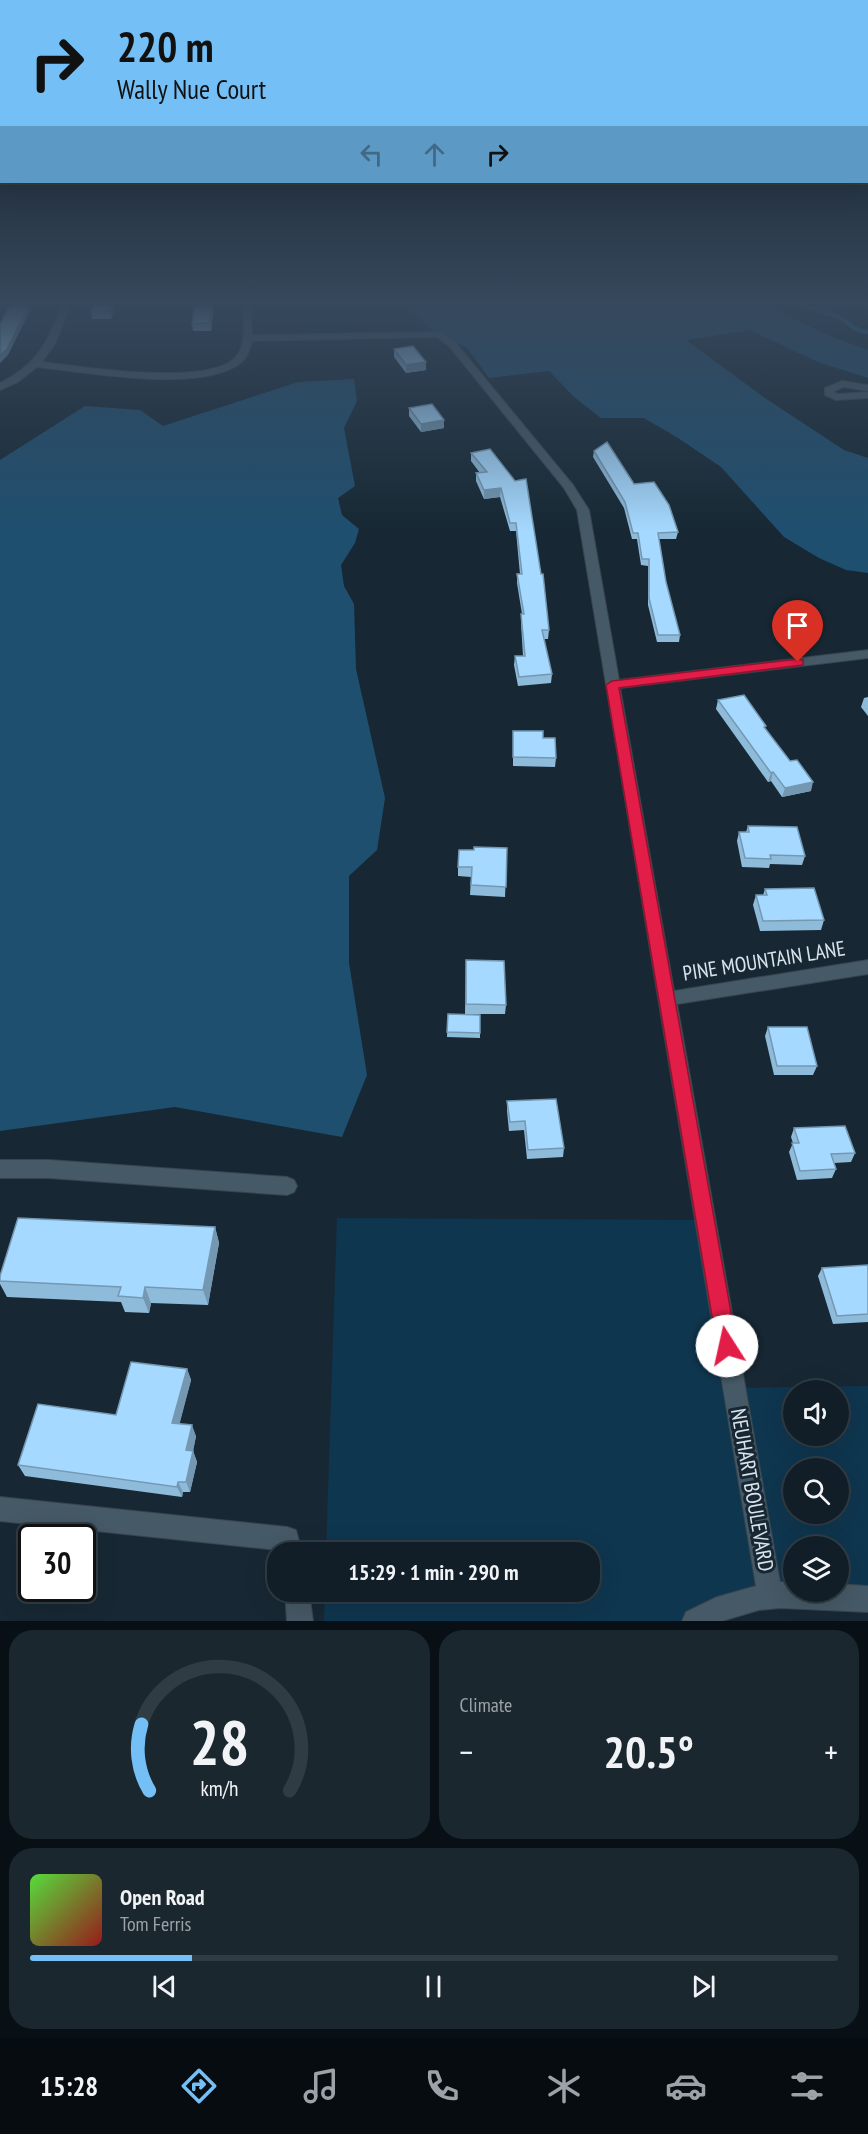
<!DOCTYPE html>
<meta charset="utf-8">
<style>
body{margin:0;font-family:"PT Sans Narrow",sans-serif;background:#1a272f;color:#f1f3f6;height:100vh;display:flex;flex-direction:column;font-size:22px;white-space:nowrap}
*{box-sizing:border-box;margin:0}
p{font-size:20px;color:#9ca2a7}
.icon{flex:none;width:33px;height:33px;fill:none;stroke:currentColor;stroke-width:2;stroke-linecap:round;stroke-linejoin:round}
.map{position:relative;height:1621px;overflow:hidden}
.panel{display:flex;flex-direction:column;gap:9px;padding:9px;background:#091015;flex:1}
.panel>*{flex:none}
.top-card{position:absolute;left:0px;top:0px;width:868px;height:183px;box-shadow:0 6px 24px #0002,0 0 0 2px #303c44;background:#74c0f6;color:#111;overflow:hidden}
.tools{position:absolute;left:783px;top:1380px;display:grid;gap:12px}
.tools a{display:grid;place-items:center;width:66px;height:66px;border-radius:50%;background:#111e27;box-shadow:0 6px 24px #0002,0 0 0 2px #303c44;font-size:30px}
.speed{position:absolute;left:18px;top:1524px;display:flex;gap:12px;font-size:30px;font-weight:700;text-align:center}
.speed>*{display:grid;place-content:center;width:78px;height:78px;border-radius:50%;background:#111e27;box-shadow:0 6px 24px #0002,0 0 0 2px #303c44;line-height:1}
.speed .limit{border:3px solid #111;border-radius:9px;background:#fff;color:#111}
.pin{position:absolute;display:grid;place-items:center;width:51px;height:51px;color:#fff;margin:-62px -26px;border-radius:50% 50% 50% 0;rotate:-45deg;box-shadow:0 0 6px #0007}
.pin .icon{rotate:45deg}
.me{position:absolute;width:66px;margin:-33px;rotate:350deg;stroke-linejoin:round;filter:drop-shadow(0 0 4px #0008)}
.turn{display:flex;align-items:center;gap:21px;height:126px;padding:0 18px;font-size:27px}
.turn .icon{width:78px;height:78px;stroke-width:2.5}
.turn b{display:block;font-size:42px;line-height:51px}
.lanes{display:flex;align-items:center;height:57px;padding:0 18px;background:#0003;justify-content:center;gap:30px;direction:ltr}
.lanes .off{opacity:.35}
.big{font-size:45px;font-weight:600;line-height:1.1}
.panel .tile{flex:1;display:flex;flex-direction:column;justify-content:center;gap:9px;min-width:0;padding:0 21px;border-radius:24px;background:#1a272f}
.panel .dial{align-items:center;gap:0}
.dial svg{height:156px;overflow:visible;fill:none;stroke:#303c44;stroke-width:7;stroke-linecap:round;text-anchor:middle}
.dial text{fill:#f1f3f6;stroke:none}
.song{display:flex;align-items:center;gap:18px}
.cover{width:72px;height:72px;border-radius:9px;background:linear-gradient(135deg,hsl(110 70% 55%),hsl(0 70% 35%))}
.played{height:6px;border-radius:3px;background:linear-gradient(90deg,#74c0f6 20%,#303c44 20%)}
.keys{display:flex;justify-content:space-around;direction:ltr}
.heat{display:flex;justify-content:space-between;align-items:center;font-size:33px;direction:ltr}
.panel .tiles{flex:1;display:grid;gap:9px;grid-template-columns:1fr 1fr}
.tile:last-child{grid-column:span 2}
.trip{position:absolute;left:267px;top:1542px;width:333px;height:60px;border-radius:24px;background:#111e27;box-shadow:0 6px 24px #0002,0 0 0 2px #303c44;font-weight:600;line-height:60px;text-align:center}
.tabs{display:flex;height:96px;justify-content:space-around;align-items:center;background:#070c10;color:#9ca2a7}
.tabs .icon{width:42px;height:42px}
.tabs .selected{color:#74c0f6}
.tabs b{font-size:27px;color:#f1f3f6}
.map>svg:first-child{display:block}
</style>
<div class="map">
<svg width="868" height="1621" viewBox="0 0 868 1621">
<rect width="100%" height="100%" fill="#172834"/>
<!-- green -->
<path fill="#0f364f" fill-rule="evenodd" d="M337 1218 705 1220 734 1388 868 1386V1599L801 1593 695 1621H324L325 1592H590V1552H326ZM794 1390H838V1436H794ZM794 1468H838V1514H794ZM794 1546H838V1592H794Z"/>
<!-- forest -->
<g fill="#1f4f6f">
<path d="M405 305H763L835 338 868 350V378L818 362 750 330 686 340 765 398 844 450 868 458V573L846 570 819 558 784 537 721 467 678 438 644 418H601L574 397 549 371 489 378 468 349 431 329Z"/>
<path d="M354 379 357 401 344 428 355 486 338 498 342 515 359 529 355 543 341 565 344 586 354 604 356 669 385 798 377 850 349 876V963L367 1075 342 1137 175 1107 0 1131V460L85 406 140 410 163 426 298 382Z"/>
</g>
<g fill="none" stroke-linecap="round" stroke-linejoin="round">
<!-- stream -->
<path stroke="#266d9a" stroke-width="4.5" d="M806 305C816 312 828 312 839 317 852 323 851 331 868 332"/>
<defs>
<g id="minor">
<path d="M63 305H71L55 344 42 362C79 366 216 389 238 354 247 340 243 320 243 305H251L252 335 442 332 455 342 573 485 589 510 619 680 868 650V658L620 688 674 991 868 960V974L677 1004 780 1582H794V1592H838V1584L868 1586V1612L780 1608 759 1610 722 1621H682L686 1612 717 1597 756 1586 577 510 564 488 449 346 437 337 252 341C250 348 248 356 243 361 205 395 85 372 37 367L18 382 0 390V383C38 364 47 342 63 305Z"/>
<path d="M842 381 868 385V391L843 387 833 392 838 394 868 392V398L836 400 825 395V388Z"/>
<path d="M0 1160H49L287 1177 294 1180 297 1186 294 1192 287 1195 49 1178H0Z"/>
<path d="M0 1497 287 1527 296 1530 302 1552H278L277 1550 0 1521Z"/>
<path d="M285 1592H309L313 1621H287Z"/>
</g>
</defs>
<!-- minor casing -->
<use href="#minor" stroke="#37444e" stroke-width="2"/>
<!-- minor -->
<use href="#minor" fill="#465966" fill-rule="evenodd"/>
</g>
<!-- wall -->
<g fill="#8fbbdb">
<path d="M115 305 111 319H92L91 312Z"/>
<path d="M195 305H214L211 331H193L192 324Z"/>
<path d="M394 349 426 362V370L406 373 394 357Z"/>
<path d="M409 408 444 420V428L421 432 409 416Z"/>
<path d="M594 451 634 484 678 532 676 539H659L666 582 680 635 679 642H657L648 605V566L641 565 637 539H632L624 508 593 457Z"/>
<path d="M471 453 515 481 549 630 548 639H544L552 674 551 683 518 686 514 665 515 656H523L521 623 522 614 517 583V574H520L516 531H510L500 497 484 499 476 481V473H480L471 461Z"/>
<path d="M868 697V716L861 707 864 698Z"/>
<path d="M718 700 766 729 811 791 782 797 771 781 768 782 716 709Z"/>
<path d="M513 731 543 738 556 758 555 767 513 766Z"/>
<path d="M748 826 805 856 802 865 770 864 769 868 742 867 737 841 739 832H746Z"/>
<path d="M507 848 505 897 470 895 471 877 458 876V867L474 850Z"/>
<path d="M765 889 824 920 821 930 760 931 753 905 756 895H763Z"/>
<path d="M466 960 506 1005 505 1014H465Z"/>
<path d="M448 1014 480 1015V1038L447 1037Z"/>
<path d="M768 1027 817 1066 813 1075H774L765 1036Z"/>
<path d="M507 1101 564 1148 563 1157 527 1159 524 1130 509 1131 507 1111Z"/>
<path d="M794 1128 855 1153 851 1162 834 1163 836 1169 832 1178 797 1180 789 1152 793 1143 791 1137Z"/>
<path d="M215 1227 219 1243 208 1305 151 1303 149 1313 125 1312 121 1302 7 1297 0 1284V1281Z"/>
<path d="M868 1265V1322L833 1324 818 1276 822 1268Z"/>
<path d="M187 1369 191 1380 179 1424 196 1436 193 1451 197 1462 190 1492H183L182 1497 25 1476 18 1465 116 1415Z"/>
</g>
<!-- shaded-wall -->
<g fill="#7498b2">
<path d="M29 305H33L8 355 0 363V355Z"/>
<path d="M111 305H115L111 319 109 311Z"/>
<path d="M212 305H214L211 331 210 323Z"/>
<path d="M426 362V370L406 373V365Z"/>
<path d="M444 420V428L421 432V424Z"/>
<path d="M501 488 500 497 484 499V490Z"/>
<path d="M773 772 771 781 768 782 771 773Z"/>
<path d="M813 782 811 791 782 797 785 788Z"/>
<path d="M215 1227 219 1243 208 1305 203 1290Z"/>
<path d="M145 1287 151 1303 149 1313 143 1298Z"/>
<path d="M187 1369 191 1380 177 1434 172 1423Z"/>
<path d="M192 1425 196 1436 191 1461 186 1450Z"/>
<path d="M193 1451 197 1462 190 1492 186 1482Z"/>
<path d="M178 1482 183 1492 182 1497 177 1487Z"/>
</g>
<!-- building -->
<g fill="#a6d9ff" stroke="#7498b2" stroke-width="1.5">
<path d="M10 305H29L7 349 0 355V324Z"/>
<path d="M93 305H111L109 311 91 312Z"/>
<path d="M195 305H212L210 323 192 324Z"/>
<path d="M413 346 426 362 406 365 394 349Z"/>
<path d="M432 404 444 420 421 424 409 408Z"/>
<path d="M607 442 634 484 654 482 669 505 678 532 658 533 666 582 680 635H658L649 598V559H642L638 533H633L625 502 594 451Z"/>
<path d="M490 449 515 481 526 479 541 574H543L549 630H542L552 674 519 677 515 656H525L521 614H524L517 574H522L516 523H510L501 488 484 490 476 473 487 472 471 453Z"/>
<path d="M744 695 766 726 764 727 790 761 797 760 813 782 785 788 773 772 771 773 718 700Z"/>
<path d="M513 731H543V738H555L556 758 513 757Z"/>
<path d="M748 826 797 827 805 856 770 855 771 859 745 858 739 832H749Z"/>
<path d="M474 847 507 848 506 887 471 885 472 867H458L459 850H474Z"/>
<path d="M814 888 824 920 763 921 756 895H767L765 889Z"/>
<path d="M466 960 504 961 506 1005 466 1004Z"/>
<path d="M448 1014 480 1015V1033L447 1032Z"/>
<path d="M768 1027H807L817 1066H777Z"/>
<path d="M556 1099 564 1148 528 1150 525 1121 510 1122 507 1101Z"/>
<path d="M845 1126 855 1153 831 1154 836 1169 800 1171 792 1143H799L794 1128Z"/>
<path d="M18 1218 215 1227 203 1290 145 1287 143 1298 118 1296 121 1287 0 1281V1276Z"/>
<path d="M868 1265V1314L837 1316 822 1268Z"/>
<path d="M131 1362 187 1369 172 1423 192 1425 186 1450 193 1451 186 1482H178L177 1487 18 1465 38 1404 116 1415Z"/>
</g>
<!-- sky -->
<linearGradient id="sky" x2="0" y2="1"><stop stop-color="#0d161d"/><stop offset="0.57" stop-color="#36485c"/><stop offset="1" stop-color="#36485c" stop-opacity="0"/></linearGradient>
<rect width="868" height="532" fill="url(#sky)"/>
<!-- route -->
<path fill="#e11d48" stroke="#92132f" stroke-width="1.5" d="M798 659 803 660V665L619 688 737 1346 734 1353 727 1356 720 1353 717 1346 606 685 612 681Z"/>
<g text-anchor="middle" stroke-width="6" stroke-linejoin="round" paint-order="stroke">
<!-- street labels -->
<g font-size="21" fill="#dae4ec" stroke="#172834">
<text transform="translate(764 961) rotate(-9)" y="7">PINE MOUNTAIN LANE</text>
<text transform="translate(752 1490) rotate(80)" y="7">NEUHART BOULEVARD</text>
</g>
</g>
</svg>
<div class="tools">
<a><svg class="icon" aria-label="sound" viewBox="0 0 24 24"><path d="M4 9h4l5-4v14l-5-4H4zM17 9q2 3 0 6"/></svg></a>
<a><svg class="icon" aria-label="search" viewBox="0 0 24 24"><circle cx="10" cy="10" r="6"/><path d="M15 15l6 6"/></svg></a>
<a><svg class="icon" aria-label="layers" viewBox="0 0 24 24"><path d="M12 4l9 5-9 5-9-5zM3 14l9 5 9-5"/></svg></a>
</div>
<div class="speed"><div class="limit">30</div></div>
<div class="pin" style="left:798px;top:662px;background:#d93025"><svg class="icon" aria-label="arrive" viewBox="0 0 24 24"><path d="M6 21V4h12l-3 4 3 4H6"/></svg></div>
<svg class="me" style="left:727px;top:1346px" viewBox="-20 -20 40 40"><circle r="19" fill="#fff"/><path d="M0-13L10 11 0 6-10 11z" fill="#e11d48"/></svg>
<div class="trip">15:29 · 1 min · 290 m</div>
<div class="top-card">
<div class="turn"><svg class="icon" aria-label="right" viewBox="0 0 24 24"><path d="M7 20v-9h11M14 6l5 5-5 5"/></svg><div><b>220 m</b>Wally Nue Court</div></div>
<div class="lanes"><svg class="icon off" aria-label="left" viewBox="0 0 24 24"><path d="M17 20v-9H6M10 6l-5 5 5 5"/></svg><svg class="icon off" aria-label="ahead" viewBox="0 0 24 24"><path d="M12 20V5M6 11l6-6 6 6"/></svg><svg class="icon" aria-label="right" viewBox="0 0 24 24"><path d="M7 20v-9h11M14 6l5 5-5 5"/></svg></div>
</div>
</div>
<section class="panel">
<div class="tiles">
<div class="tile dial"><svg viewBox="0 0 100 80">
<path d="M14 69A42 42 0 1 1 86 69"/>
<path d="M14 69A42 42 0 0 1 10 35" stroke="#74c0f6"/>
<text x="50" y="56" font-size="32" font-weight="700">28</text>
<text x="50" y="72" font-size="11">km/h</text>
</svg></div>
<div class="tile"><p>Climate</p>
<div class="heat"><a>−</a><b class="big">20.5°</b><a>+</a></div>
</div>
<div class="tile">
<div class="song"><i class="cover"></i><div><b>Open Road</b><p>Tom Ferris</p></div></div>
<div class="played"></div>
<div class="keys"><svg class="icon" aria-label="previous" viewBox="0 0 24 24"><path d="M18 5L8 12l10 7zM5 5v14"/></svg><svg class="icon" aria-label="pause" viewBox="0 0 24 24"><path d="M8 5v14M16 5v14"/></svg><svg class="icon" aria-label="next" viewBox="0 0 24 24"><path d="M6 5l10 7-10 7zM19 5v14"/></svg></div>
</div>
</div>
</section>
<nav class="tabs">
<b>15:28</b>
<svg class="icon selected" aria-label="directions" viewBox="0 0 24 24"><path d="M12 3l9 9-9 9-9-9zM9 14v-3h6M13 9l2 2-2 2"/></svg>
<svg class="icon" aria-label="music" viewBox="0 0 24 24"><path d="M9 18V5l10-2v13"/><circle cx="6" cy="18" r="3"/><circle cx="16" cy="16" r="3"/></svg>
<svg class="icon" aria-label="phone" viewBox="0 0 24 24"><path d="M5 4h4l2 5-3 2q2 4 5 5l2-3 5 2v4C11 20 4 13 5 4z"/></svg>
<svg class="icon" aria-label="climate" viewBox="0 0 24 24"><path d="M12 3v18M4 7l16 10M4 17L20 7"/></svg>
<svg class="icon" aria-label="car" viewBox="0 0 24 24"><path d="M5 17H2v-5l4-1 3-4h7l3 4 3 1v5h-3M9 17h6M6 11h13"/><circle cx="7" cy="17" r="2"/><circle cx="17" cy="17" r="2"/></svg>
<svg class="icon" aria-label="filters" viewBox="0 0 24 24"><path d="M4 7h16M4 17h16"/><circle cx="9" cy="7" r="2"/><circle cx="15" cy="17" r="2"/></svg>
</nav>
